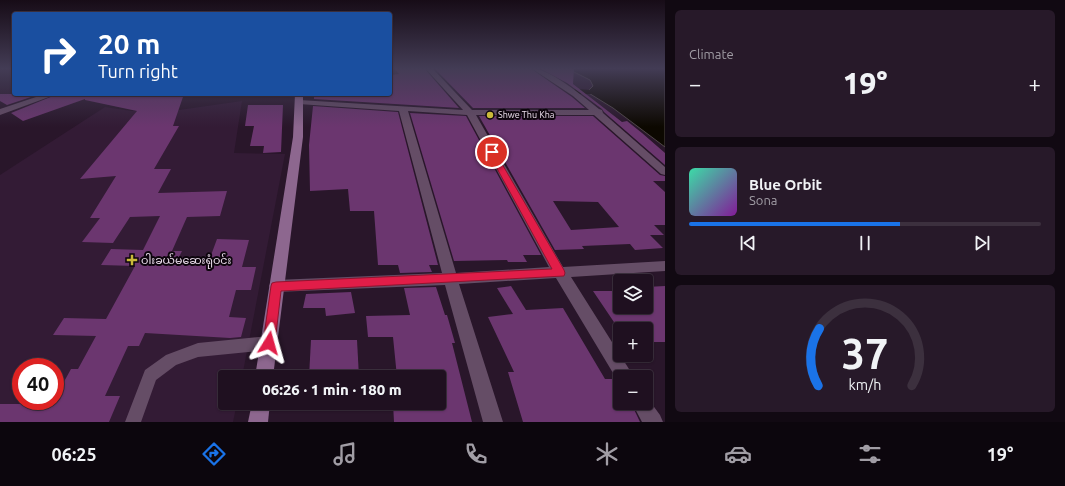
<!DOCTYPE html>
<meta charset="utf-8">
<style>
body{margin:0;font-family:Ubuntu,"Noto Sans Myanmar",sans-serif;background:#271929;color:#f1f3f6;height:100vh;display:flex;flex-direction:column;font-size:15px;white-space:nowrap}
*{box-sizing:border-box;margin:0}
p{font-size:13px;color:#a19da5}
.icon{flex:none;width:22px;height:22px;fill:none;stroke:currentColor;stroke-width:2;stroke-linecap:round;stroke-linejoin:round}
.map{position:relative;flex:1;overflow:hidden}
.panel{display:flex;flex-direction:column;gap:10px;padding:10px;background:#110912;width:400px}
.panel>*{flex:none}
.hud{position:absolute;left:12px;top:12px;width:380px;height:84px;border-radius:4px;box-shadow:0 1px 3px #0004,0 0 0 1px #3c303e;background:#1a4fa0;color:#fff;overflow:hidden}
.fabs{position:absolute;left:613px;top:274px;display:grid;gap:8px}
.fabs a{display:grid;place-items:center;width:40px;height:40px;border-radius:4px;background:#1f1020;box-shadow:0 1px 3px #0004,0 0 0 1px #3c303e;font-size:20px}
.speed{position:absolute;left:12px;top:358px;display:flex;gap:8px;font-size:20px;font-weight:700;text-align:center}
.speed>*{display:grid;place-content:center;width:52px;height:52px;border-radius:50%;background:#1f1020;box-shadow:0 1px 3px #0004,0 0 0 1px #3c303e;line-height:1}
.speed .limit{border:6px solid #d22;background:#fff;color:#111}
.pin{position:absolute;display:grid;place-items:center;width:34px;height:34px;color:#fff;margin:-17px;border:2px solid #fff;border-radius:50%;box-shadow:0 1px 4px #0007}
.me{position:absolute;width:44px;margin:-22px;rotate:8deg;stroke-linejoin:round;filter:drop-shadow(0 0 3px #0008)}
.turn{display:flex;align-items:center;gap:14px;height:84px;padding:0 20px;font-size:18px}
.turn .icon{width:52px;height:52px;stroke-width:2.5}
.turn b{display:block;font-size:28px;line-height:34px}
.big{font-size:30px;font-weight:800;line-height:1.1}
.panel .card{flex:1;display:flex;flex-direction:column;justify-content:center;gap:6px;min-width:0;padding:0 14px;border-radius:6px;background:#271929}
.panel .dial{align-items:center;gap:0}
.dial svg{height:104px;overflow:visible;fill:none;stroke:#3c303e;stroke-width:7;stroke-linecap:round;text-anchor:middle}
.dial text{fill:#f1f3f6;stroke:none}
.song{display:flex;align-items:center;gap:12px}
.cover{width:48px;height:48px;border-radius:6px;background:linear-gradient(135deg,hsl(160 70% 55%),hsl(290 70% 35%))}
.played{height:4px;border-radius:2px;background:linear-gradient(90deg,#1a73e8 60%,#3c303e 60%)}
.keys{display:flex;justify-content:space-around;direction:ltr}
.heat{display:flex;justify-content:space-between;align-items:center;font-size:22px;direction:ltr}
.trip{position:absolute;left:218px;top:370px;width:228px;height:40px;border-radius:4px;background:#1f1020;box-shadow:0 1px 3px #0004,0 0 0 1px #3c303e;font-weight:800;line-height:40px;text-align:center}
.tab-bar{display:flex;height:64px;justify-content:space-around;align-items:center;background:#0c060d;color:#a19da5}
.tab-bar .icon{width:28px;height:28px}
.tab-bar .on{color:#1a73e8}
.tab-bar b{font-size:18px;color:#f1f3f6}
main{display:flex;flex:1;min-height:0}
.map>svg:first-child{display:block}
</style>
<main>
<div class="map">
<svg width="665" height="422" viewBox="0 0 665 422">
<rect width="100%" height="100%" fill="#29162a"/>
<!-- built -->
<path fill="#331b35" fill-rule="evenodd" d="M242 101 234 153 285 154 242 377H225V403H237L233 422H0V175L105 107 132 111 179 110ZM21 367H55V401H21Z"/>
<!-- water -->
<path fill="#0c0800" stroke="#504948" d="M566 68H665V147L613 108 587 92 593 86 590 80Z"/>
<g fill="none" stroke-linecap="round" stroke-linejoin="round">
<!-- canal -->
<path fill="#0c0800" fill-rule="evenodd" d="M577 89 591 90 593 92 591 94H573L571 92 573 90Z"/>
</g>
<!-- building -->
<g fill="#6b366f" fill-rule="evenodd">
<path d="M394 68H424L459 108 314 99V94H390V75L399 74Z"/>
<path d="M434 68H530L572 97 585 108H473Z"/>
<path d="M539 68H574L573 84 622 122 627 121 642 133 665 153V165L604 112 602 109 567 83Z"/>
<path d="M0 94H40L7 105 0 101Z"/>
<path d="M58 94H184L173 126H179L154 169H171L158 193 227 191 220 216 187 217 172 251H182L179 257 210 258 217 239 249 240 242 267H256L251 290H236L229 317 246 318 241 337 230 338 145 333 139 346H128L105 396H120L109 422H0V404H52L55 401V398L71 369H78L96 336 53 335 64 318 106 319 135 266 101 265 111 249 143 250 160 216 130 217 113 243 82 242 100 218H90L116 176 80 179 137 111 85 100V99L23 121 11 113Z"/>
<path d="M248 105H283L281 152 263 153 264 146H250L254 126H245Z"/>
<path d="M313 106 398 112 438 265H429L432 272 400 273 398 265H378L374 211H350L348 189 310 191 309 145Z"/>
<path d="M410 113 466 116 541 255H523L527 262H508L507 260 454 261Z"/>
<path d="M479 116H593L660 175 665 176V181H653L665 192V225H654L664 235H650L663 248 635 250 630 244 582 246 584 249 555 250ZM553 201 598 202 619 227 571 230Z"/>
<path d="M511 286 526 310 563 308 605 379H615L620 386V403H631L640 422H523L508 372H514L488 317 513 314 497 288Z"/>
<path d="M665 286V342H646V329H620V331L593 291H620V307H646V287Z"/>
<path d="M436 287 445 315H447L455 343H452L472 422H394L393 403H439V377H397L393 337H368L366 316 410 315 404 288Z"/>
<path d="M351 292 355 313 326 316 325 308H303L306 294Z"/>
<path d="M311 340H357L359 377H309Z"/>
</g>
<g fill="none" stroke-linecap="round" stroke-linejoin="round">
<!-- lane -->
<path fill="#654d66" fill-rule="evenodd" d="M269 336 274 338 276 343 274 348 269 350 198 357 176 365 156 380 141 422H125L145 370 166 355 198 343Z"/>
<!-- street -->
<g fill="#654d66" fill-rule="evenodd">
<path d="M425 68H432L472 110H589L573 96 531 68C549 68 584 97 599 109L602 110 603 113 665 167V175L661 174 594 115H476L563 267 665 261V271L571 277 634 377H620V384L619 383 556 278 459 284 503 422H483L445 285 276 292 271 290 269 286 271 282 276 280 442 273 399 111 299 104 295 102 299 100 463 110ZM408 111 467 115 549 267 456 273Z"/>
<path d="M45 94H57L0 115V109Z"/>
<path d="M646 396 660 415 663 422H642L632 403H646Z"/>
</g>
<!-- secondary -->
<g fill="#8d678f" fill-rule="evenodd">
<path d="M295 94H303V137L273 377H255L293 137Z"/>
<path d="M252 403H270L268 422H248Z"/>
</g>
</g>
<!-- sky -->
<linearGradient id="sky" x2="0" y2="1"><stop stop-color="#170c17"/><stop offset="0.54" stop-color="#433c55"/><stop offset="1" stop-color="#433c55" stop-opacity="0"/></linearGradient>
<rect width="665" height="127" fill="url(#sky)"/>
<!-- route -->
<path fill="#e11d48" stroke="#92132f" d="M492 150 495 152 564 270 565 273 564 276 281 291 275 343 274 347 269 349 265 347 263 343 271 286 272 283 276 282 552 269 488 152Z"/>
<!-- markers -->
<g fill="#caba3a" stroke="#0d050d" stroke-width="1.5">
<circle cx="490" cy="115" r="4"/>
<path d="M130 254h4v4h4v4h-4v4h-4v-4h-4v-4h4z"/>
</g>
<g text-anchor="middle" stroke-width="4" stroke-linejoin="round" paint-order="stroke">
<!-- far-poi labels -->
<g font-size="9" fill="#eee1ef" stroke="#0d050d" text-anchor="start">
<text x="498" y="118">Shwe Thu Kha</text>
</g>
<!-- poi labels -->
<g font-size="11" fill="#eee1ef" stroke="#0d050d" text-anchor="start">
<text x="141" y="264">ဝါးခယ်မဆေးရုံဝင်း</text>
</g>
</g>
</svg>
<div class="fabs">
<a><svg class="icon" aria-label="layers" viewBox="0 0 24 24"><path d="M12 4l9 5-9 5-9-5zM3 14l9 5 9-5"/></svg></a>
<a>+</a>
<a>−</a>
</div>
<div class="speed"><div class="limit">40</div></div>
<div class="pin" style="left:492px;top:152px;background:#d93025"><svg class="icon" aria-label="arrive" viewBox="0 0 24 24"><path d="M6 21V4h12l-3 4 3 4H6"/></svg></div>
<svg class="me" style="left:269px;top:343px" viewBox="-20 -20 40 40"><path d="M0-17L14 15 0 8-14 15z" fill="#e11d48" stroke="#fff" stroke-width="4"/></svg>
<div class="trip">06:26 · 1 min · 180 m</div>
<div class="hud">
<div class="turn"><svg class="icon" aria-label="right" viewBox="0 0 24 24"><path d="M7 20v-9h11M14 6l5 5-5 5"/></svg><div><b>20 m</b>Turn right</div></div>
</div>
</div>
<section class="panel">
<div class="card"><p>Climate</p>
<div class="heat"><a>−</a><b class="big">19°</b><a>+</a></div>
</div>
<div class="card">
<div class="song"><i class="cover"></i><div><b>Blue Orbit</b><p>Sona</p></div></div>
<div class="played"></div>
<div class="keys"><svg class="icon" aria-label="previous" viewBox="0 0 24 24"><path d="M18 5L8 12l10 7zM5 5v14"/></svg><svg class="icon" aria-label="pause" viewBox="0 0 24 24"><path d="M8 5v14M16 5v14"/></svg><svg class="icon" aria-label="next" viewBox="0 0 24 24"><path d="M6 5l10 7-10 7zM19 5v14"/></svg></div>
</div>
<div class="card dial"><svg viewBox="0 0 100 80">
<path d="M14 69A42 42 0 1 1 86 69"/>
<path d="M14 69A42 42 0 0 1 15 25" stroke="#1a73e8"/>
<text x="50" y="56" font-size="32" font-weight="700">37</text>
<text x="50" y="72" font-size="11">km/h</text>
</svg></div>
</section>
</main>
<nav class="tab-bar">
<b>06:25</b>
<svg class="icon on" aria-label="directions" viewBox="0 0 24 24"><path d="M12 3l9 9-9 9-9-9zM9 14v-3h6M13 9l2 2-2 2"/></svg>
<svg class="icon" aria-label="music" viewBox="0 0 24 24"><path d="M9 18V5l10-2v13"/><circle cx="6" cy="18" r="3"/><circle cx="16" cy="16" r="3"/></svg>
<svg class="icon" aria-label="phone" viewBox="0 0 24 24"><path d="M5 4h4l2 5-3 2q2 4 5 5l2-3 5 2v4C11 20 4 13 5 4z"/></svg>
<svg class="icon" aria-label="climate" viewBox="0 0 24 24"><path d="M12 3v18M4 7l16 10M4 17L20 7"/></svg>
<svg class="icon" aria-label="car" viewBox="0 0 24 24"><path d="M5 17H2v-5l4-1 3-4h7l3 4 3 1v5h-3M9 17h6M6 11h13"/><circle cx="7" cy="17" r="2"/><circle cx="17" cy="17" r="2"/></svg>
<svg class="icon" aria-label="filters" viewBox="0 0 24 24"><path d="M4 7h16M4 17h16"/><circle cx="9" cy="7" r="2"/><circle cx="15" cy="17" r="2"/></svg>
<b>19°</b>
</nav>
